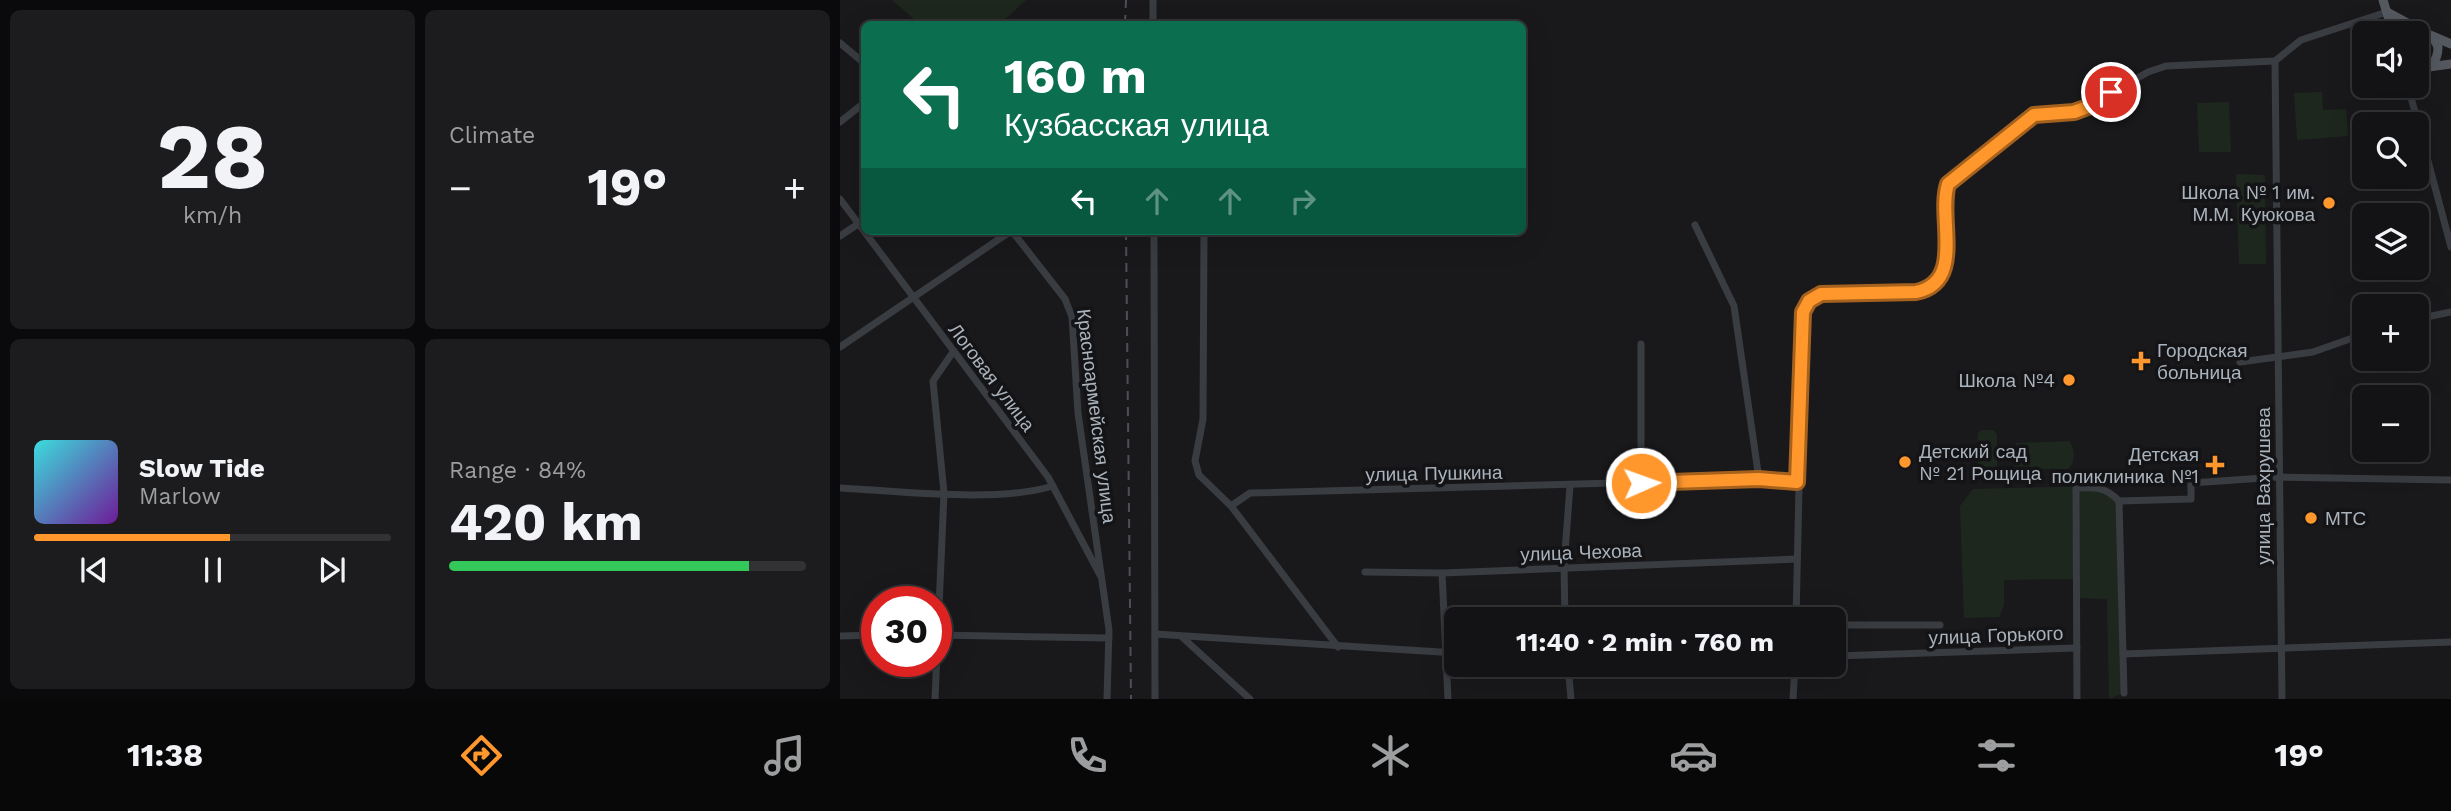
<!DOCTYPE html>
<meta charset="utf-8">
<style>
body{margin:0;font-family:"Work Sans",sans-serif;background:#1c1c1e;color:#f1f3f6;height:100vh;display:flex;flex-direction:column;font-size:26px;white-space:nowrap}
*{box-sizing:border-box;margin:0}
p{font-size:23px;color:#9d9ea0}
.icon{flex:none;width:38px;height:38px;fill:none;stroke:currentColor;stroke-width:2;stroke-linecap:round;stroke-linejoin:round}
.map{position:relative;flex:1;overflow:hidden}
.panel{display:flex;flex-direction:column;gap:10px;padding:10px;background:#0a0a0c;width:840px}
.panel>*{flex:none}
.top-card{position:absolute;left:21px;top:21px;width:665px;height:214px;border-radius:10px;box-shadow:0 7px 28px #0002,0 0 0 2px #323234;background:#0b6e4f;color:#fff;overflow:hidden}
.buttons{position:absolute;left:1512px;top:21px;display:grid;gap:14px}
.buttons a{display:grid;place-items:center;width:77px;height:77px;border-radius:10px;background:#131315;box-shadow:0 7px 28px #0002,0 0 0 2px #323234;font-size:35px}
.speed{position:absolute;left:21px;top:586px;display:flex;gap:14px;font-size:35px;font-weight:700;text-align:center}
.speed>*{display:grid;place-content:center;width:91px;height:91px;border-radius:50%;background:#131315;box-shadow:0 7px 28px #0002,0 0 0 2px #323234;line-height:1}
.speed .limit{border:10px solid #d22;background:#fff;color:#111}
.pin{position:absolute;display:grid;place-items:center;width:60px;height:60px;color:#fff;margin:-30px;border:4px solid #fff;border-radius:50%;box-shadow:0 2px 7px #0007}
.me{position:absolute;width:77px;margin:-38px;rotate:88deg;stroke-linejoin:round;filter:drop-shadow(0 0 5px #0008)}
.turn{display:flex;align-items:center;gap:24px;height:147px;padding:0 28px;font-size:32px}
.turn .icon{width:91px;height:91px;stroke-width:2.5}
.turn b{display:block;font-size:49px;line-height:60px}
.lanes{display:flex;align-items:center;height:66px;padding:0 28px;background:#0003;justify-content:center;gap:35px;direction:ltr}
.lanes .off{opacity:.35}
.big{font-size:52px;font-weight:700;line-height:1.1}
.panel .card{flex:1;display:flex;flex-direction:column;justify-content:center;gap:10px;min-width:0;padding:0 24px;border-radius:10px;background:#1c1c1e}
.panel .dial{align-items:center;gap:0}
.dial b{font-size:91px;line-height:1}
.song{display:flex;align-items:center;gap:21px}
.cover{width:84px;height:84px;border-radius:10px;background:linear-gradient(135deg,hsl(180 70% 55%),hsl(280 70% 35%))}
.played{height:7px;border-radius:4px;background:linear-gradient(90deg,#ff972d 55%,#323234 55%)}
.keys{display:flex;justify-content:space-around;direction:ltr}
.heat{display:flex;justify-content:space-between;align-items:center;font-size:38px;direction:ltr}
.charge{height:10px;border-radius:5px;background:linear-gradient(90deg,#34c759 84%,#323234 0)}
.panel .tiles{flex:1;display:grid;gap:10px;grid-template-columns:repeat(2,1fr)}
.trip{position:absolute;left:604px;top:607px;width:402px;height:70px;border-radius:10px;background:#131315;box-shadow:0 7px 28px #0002,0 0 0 2px #323234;font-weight:700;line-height:70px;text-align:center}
.menu{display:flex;height:112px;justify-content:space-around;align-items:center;background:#080808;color:#9d9ea0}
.menu .icon{width:49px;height:49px}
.menu .active{color:#ff972d}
.menu b{font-size:32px;color:#f1f3f6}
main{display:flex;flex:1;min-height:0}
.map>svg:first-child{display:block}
</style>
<main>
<section class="panel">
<div class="tiles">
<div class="card dial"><b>28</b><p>km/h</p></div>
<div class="card"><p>Climate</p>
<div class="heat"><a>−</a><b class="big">19°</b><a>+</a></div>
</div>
<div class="card">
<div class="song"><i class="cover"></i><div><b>Slow Tide</b><p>Marlow</p></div></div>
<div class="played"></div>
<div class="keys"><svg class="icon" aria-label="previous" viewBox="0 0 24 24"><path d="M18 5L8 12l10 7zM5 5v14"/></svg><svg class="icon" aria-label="pause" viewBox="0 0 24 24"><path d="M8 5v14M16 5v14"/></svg><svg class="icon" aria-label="next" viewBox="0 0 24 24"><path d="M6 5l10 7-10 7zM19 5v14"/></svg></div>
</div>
<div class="card"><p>Range · 84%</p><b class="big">420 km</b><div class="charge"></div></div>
</div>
</section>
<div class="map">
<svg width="1611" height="699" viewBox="0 0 1611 699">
<rect width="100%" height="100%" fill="#19191c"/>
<!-- green -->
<g fill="#1e271e">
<path d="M52 0H186L160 24H86L76 21Z"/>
<path d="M1482 92 1483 110 1506 109 1508 136 1457 140 1454 93Z"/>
<path d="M1389 102 1391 152H1359L1357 103Z"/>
<path d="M1396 174 1425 175 1426 264H1399Z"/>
<path d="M1141 430H1153L1157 434V468L1142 471 1138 467V434Z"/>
<path d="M1229 441C1235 447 1236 463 1228 469H1177L1174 466 1176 443Z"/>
<path d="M1257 486 1279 501 1284 693 1269 699 1267 599 1237 598 1236 579 1164 580V605L1159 617 1124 618 1120 506 1133 489Z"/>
</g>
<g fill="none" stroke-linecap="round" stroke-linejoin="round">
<!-- minor -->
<g stroke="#393c41" stroke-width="7">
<path d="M313 0V24"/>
<path d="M0 43 24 63"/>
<path d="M1568 86 1611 247"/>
<path d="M0 122 24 103"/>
<path d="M0 199 208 477 260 575"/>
<path d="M855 225 894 306 919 479"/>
<path d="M172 231 225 299 232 317 238 413 269 630 267 699"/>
<path d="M314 231 315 699"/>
<path d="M364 232 363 419 355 461 359 475 391 506 498 647"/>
<path d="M0 236 24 220"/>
<path d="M1577 319 1611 312"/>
<path d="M801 344V483"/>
<path d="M0 347 171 231"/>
<path d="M1400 362 1473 352 1524 334"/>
<path d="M0 488C60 491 157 503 213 486"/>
<path d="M1279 501 1351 499V483L1438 477 1611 480"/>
<path d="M1279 501 1284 693"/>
<path d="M391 506 410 493 919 479 957 482"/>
<path d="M525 572 602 573 957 559"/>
<path d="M602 573 608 699"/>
<path d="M725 620 724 565 730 486"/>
<path d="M956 620 963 312 969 301C1003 277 1060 310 1094 285 1118 253 1097 218 1108 185L1194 115 1244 109 1308 72 1326 66 1435 61"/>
<path d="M994 625H1100"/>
<path d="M315 634 616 653"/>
<path d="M96 635 269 638"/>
<path d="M0 636 37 635"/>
<path d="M342 637 410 699"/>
<path d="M1283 654 1611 642"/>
<path d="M994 656 1237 648"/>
<path d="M728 665 731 699"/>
<path d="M95 699 104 493 93 381 113 352"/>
<path d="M953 699 955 665"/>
<path d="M1237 699 1236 488C1255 487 1266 487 1279 501"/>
<path d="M1442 699 1435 61 1461 40 1547 12"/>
</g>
<!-- major -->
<g stroke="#555960" stroke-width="9">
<path d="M1543 0 1553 33"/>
<path d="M1547 12 1582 31"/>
<path d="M1570 33C1583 28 1593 35 1598 47 1598 60 1591 70 1577 70"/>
<path d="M1590 35 1611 44"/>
<path d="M1589 67 1611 64"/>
</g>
<!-- rail -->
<g stroke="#4c5056" stroke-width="2" stroke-dasharray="9 7" stroke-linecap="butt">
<path d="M285 24 286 0"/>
<path d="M286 231 291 699"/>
</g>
</g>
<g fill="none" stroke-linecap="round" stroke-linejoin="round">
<defs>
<path id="route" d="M801 483 919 479 957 482 963 312 969 301 981 294 1076 292C1126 282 1097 218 1108 184L1194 115 1234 112 1253 105 1271 92"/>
</defs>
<!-- route casing -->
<use href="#route" stroke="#a6621d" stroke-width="18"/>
<!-- route -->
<use href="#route" stroke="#ff972d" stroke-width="12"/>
</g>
<!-- markers -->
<g fill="#ff972d" stroke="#141417" stroke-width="2.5">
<circle cx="1489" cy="203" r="7"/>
<path d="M1297.5 350.5h7v7h7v7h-7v7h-7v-7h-7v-7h7z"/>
<circle cx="1229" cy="380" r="7"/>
<circle cx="1065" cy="462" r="7"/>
<path d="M1371.5 454.5h7v7h7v7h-7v7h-7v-7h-7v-7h7z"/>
<circle cx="1471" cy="518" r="7"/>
</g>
<g text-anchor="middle" stroke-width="7" stroke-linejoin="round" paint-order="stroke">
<!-- poi labels -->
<g font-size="19" fill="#aab3bc" stroke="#141417" text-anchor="end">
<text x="1475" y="199">Школа № 1 им.<tspan x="1475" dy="22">М.М. Куюкова</tspan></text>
<text x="1317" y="357" text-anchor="start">Городская<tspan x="1317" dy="22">больница</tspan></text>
<text x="1215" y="387">Школа №4</text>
<text x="1079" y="458" text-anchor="start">Детский сад<tspan x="1079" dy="22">№ 21 Рощица</tspan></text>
<text x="1359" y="461">Детская<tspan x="1359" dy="22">поликлиника №1</tspan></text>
<text x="1485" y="525" text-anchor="start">МТС</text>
</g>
<!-- street labels -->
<g font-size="19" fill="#aab3bc" stroke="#141417">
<text transform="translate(152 377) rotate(53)" y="7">Логовая улица</text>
<text transform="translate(257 416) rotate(83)" y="7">Красноармейская улица</text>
<text transform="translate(594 473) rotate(-1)" y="7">улица Пушкина</text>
<text transform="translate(1423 486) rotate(-90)" y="7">улица Вахрушева</text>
<text transform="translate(741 552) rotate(-2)" y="7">улица Чехова</text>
<text transform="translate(1156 635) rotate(-2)" y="7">улица Горького</text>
</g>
</g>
</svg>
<div class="buttons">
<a><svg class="icon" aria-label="sound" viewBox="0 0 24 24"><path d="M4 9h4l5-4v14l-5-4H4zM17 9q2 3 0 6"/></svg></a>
<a><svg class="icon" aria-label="search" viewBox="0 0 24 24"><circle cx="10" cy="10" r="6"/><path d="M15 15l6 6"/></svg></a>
<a><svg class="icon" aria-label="layers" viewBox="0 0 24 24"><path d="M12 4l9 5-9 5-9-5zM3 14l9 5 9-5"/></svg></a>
<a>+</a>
<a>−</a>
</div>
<div class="speed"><div class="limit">30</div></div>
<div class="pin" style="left:1271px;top:92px;background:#d93025"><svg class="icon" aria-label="arrive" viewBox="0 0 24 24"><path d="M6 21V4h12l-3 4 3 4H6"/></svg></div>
<svg class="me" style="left:801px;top:483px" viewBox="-20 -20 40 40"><circle r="17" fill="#ff972d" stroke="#fff" stroke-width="3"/><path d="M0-11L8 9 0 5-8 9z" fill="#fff"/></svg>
<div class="trip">11:40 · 2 min · 760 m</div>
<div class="top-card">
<div class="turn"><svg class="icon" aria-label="left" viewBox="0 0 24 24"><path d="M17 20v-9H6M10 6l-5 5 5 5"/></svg><div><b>160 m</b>Кузбасская улица</div></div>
<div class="lanes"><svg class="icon" aria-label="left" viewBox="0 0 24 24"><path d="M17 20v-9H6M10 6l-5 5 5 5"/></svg><svg class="icon off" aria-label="ahead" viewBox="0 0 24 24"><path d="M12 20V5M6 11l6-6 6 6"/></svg><svg class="icon off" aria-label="ahead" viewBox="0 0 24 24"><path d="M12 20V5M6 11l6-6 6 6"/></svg><svg class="icon off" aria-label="right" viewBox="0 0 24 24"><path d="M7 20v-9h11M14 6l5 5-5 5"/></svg></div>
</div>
</div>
</main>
<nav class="menu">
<b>11:38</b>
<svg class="icon active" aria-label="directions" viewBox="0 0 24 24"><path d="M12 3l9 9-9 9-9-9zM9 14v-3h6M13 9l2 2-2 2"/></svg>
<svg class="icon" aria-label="music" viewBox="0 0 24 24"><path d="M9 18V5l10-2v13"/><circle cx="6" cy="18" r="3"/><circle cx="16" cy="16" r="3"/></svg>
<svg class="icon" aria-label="phone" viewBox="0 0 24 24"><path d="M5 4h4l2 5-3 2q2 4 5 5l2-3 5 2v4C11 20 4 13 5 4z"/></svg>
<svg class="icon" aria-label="climate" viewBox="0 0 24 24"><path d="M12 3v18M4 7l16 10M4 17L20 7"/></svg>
<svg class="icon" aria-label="car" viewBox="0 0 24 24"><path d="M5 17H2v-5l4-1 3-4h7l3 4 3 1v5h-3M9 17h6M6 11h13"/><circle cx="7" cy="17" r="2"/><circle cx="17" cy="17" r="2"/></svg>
<svg class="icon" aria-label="filters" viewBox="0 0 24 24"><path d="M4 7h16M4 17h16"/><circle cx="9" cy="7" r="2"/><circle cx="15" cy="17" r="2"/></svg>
<b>19°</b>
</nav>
